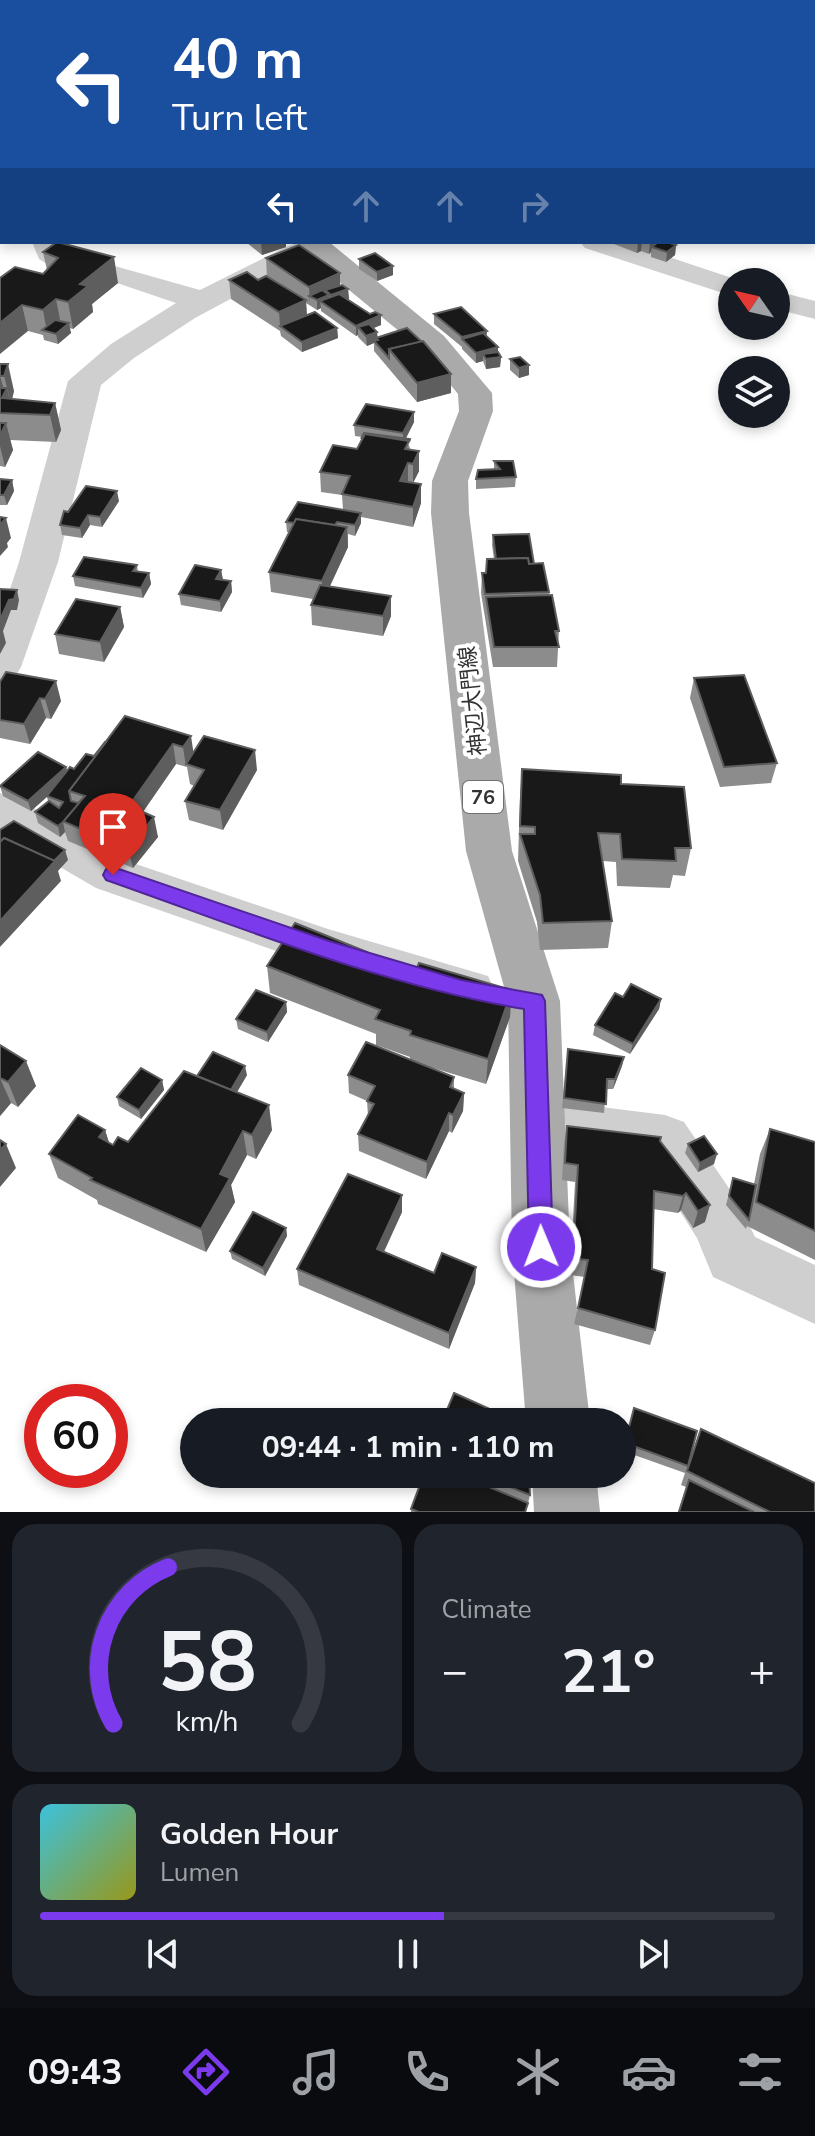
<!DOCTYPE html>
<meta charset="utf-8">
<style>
body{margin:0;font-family:"Nunito Sans","Noto Sans JP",sans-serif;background:#20242c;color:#f1f3f6;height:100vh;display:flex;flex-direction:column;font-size:30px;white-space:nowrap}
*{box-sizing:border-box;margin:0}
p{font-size:26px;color:#9ea1a6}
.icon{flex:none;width:44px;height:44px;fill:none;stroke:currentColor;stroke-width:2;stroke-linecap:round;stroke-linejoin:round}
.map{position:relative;height:1512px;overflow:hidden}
.details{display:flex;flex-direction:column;gap:12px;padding:12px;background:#0d0f14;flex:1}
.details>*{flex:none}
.top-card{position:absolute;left:0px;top:0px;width:816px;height:244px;box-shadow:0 4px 12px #0003;background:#1a4fa0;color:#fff;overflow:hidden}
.needle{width:52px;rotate:304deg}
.controls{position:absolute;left:718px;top:268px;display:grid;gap:16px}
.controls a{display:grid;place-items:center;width:72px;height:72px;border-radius:50%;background:#171b24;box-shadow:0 4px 12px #0003;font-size:40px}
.speed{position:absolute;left:24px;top:1384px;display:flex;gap:16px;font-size:40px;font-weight:700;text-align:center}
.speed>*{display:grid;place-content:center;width:104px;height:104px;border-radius:50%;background:#171b24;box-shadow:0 4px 12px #0003;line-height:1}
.speed .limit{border:12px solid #d22;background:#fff;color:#111}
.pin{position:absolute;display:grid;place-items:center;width:68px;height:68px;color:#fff;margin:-82px -34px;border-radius:50% 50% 50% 0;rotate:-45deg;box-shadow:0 0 8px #0007}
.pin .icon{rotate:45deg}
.me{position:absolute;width:88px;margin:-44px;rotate:359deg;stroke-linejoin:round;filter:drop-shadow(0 0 6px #0008)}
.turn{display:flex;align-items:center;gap:28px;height:168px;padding:0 40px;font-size:36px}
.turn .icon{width:104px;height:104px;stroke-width:2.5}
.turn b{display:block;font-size:56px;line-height:68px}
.lanes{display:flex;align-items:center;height:76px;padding:0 40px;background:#0003;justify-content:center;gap:40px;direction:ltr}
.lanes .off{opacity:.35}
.big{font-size:60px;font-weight:700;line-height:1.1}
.details .tile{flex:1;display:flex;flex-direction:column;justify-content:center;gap:12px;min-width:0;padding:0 28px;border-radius:24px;background:#20242c}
.details .dial{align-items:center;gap:0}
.dial svg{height:208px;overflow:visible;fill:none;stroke:#363941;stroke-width:7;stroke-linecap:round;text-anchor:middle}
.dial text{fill:#f1f3f6;stroke:none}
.song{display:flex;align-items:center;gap:24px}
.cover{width:96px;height:96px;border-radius:12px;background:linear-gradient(135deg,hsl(190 70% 55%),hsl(60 70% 35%))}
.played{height:8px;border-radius:4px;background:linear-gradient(90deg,#7c3aed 55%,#363941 55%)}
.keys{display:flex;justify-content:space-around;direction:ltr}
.heat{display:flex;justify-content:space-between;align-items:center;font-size:44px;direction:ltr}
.details .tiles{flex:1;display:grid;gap:12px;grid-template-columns:1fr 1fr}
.tile:last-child{grid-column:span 2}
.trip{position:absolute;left:180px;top:1408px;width:456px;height:80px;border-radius:40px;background:#171b24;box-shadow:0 4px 12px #0003;font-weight:700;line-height:80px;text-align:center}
.tabs{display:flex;height:128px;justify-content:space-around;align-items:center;background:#090b0e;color:#9ea1a6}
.tabs .icon{width:56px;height:56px}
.tabs .active{color:#7c3aed}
.tabs b{font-size:36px;color:#f1f3f6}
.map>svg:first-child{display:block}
</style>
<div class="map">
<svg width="815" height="1512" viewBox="0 0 815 1512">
<rect width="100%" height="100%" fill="#fff"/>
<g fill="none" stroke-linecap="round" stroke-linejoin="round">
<!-- minor -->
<g fill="#cfcfcf" fill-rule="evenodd">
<path d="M478 0H510L511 2H479Z"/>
<rect x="814" y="38" width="1" height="14"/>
<path d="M0 141 2 142V158H0Z"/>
<rect x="814" y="153" width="1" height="16"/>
<path d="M32 242H62L63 249 72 254 200 290 286 247 300 242H325L329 247 324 253 290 267 195 318 134 358 101 385 58 562 21 667 15 677 0 681V619L19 562 68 381 111 344 176 303 114 282 50 266 39 259Z"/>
<path d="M580 242H624L744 282H732V296L585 248Z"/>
<path d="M776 291 815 301V319L776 309Z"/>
<path d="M0 793 16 798 130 862 328 929 488 976 495 991 488 1006 470 1012 328 969 96 888 0 832Z"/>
<path d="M538 1099 665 1115 684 1122 737 1200 755 1237 815 1265V1324L713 1277 697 1238 649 1163 538 1149 519 1141 511 1124 519 1107Z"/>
</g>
<!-- primary -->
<g fill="#aaa" fill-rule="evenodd">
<path d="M240 0H274L275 2H241Z"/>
<path d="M299 242H329L444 336 492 393 493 411 468 481 469 513 512 851 560 1001 570 1247 590 1422H526L512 1247 508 1001 466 851 431 513 432 481 459 411 458 394 422 350 304 253Z"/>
<path d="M532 1474H596L600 1512H534Z"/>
</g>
</g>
<!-- wall -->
<g fill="#8c8c8c">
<path d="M246 242H286V247L262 255Z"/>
<path d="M609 242H667L676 245 675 255 666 262 651 257V252L649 254 641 251 637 253Z"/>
<path d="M43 252 118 283 92 304 93 312 73 329 69 328 71 333 58 344 44 340 43 335 28 331 0 278 43 274 47 270Z"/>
<path d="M266 258 348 289 349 299H348L370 314 381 315V325L374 328 377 332V337L451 374V393L417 402 374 351V343L367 346 358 337V335L356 336 321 311V308L317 310 306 303 307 315 337 328 338 338 302 352 281 336 280 331 231 299 229 280H258L267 277Z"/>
<path d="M359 259 393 266V275L377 281 359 269Z"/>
<path d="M434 314 487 331 486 336 498 347V352L501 357 500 367 486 369 483 361 476 363 462 349V347L434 324Z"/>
<path d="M510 359 529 365V375L519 378 510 370Z"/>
<path d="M0 364 14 391 12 399 55 403 61 430 56 442 10 440 13 450 5 467 0 466Z"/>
<path d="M414 422 406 438 419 471 413 483 421 503 413 527 361 517V523L355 536 348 534V547L330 586 391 596V616L383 636 312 625 311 605 313 599 271 592 269 572 289 533 287 532 286 522 343 510 342 495 321 492 320 472 357 449 362 437 355 436 354 425Z"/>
<path d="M494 461 516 477 515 487 476 489V479L494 469Z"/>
<path d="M0 479 12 480 14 491 7 505H0Z"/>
<path d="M119 501 102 527 90 525 82 538 62 535 60 525 68 512Z"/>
<path d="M493 535 534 564 549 592 559 631 557 667H493L481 593 482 573H486L494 559 492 545Z"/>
<path d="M137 565 138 572 149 573 151 584 143 598 75 586 73 576Z"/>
<path d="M221 570 223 580 231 581 232 592 221 612 181 605 179 594Z"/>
<path d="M120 607 124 627 104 662 59 654 55 634Z"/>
<path d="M694 678 777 763 771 783 720 787 690 698Z"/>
<path d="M0 682 61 701 51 719 46 718 30 744 0 738Z"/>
<path d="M125 716 194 752 257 770 223 830 189 820 185 801 194 786 190 784 187 767 176 764 143 812 158 837 133 868 68 841 65 832 60 837 38 823 35 812 48 801 47 797 31 811 3 796 0 786 66 767 67 771 74 769 94 756Z"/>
<path d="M522 769 621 784 691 848 685 876 673 875 670 888 617 886 616 862 603 861 612 921 608 948 540 950 537 922 518 861 520 797Z"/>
<path d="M367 963 510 1017 486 1084 420 1064 454 1077V1089L464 1093 463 1111 452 1133 449 1131 426 1179 359 1151 358 1134 368 1116 367 1101 349 1093 348 1075 410 1059V1057L376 1045V1034L270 993 267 966Z"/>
<path d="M623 997 661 999 659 1009 630 1054 593 1035 595 1025Z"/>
<path d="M286 1002 287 1012 268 1042 238 1029 236 1019Z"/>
<path d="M0 1045 36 1086 18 1107 11 1103 0 1116Z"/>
<path d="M568 1049 624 1057 622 1066 613 1089H606L604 1113 562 1108Z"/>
<path d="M247 1075 237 1092 272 1130 256 1159 247 1155 231 1185 235 1202 206 1252 98 1204 97 1200 58 1178 49 1154 105 1130 109 1143 113 1145 128 1142 197 1076Z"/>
<path d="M162 1080 164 1090 141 1119 119 1106 117 1097Z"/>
<path d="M567 1126 660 1141 705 1222 693 1228 681 1210 678 1213 653 1209 652 1269 655 1330 650 1345 574 1324 585 1277 570 1275 575 1182 562 1180 564 1143Z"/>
<path d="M770 1129 815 1142V1260L747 1226 746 1229 726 1205 733 1178 754 1184 760 1154Z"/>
<path d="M688 1144 714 1164 698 1172 685 1153Z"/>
<path d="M402 1195V1212L384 1252 434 1273 476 1267 475 1283 449 1349 299 1285 297 1269Z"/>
<path d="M286 1228 287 1236 265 1276 232 1259 230 1251Z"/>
<path d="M634 1408 690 1459 701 1429 815 1512H678L686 1487 681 1485 686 1470 685 1473 623 1451Z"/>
<path d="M424 1474H529L530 1495 526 1512H411V1509Z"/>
</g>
<!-- shaded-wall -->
<g fill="#5e5e5e">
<path d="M0 0H11L2 2V4L0 5Z"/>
<path d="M261 242H286V247L262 255Z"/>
<path d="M638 242H642L641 251 637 253Z"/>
<path d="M650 242H663L652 247 651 252 649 254Z"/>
<path d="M676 245 675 255 666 262 667 252Z"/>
<path d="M114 257 118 283 92 304 93 312 73 329 68 302 80 284Z"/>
<path d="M393 266V275L377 281V272Z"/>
<path d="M340 273V292L348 289 349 299 332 305 331 295 325 290V296L329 295V305L320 301 321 308 317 310V300L309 296 310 305 309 287Z"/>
<path d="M56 299 61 325 47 332 43 310Z"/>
<path d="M306 300 307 319 280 326 279 312Z"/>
<path d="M22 305 28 331 0 354V323Z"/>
<path d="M381 315V325L363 332 358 327V335L356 336V326Z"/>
<path d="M69 323 71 333 58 344 56 334Z"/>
<path d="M337 328 338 338 302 352V342Z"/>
<path d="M487 331 486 341 462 339V337Z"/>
<path d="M377 332 378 340 376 338 375 343 374 341V343L367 346 366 336Z"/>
<path d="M498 347V357H501L500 367 486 369V359L483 354V361L476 363V353Z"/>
<path d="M8 364 14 391 11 403 4 376Z"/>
<path d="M529 365V375L519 378V368Z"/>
<path d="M451 374V393L417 402V383Z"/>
<path d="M0 376 5 393 7 388 13 413 0 403Z"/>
<path d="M55 403 61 430 56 442 50 415Z"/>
<path d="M414 412V422L403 444V433Z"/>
<path d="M6 423 13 450 5 467 0 446V429Z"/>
<path d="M419 451V471L413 483V464Z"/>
<path d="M408 463V482L400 481Z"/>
<path d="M12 480 14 491 7 505 4 495Z"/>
<path d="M421 484V503L413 527V507Z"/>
<path d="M117 491 119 501 102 527 100 517Z"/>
<path d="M361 513V523L355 536V525Z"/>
<path d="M88 515 90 525 82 538 80 528Z"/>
<path d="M6 518 11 538 7 543 8 547 0 556V525Z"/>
<path d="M347 527 348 547 323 601 322 581Z"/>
<path d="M221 570 223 580 216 579Z"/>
<path d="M149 573 151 584 143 598 141 588Z"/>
<path d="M231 581 232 592 221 612 220 601Z"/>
<path d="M17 590 19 600 17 610H11L3 631 6 643 0 654V620L9 600Z"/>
<path d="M391 596V616L383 636V616Z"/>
<path d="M120 607 124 627 104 662 100 642Z"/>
<path d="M56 681 61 701 51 719 45 699Z"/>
<path d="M40 698 46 718 30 744 24 724Z"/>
<path d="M191 736 194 756 186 764V767L183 747Z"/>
<path d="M173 744 176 764 133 826 129 806Z"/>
<path d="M255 750 257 770 223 830 220 810Z"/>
<path d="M66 767 69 777 31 811 28 801Z"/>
<path d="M154 817 158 837 133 868 128 849Z"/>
<path d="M63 822 65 832 60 837 58 826Z"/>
<path d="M65 850 68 860 58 871 61 881 0 947V921Z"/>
<path d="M512 990 510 1017 486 1084 488 1059Z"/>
<path d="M661 999 659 1009 630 1054 633 1044Z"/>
<path d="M286 1002 287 1012 268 1042 267 1032Z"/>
<path d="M624 1057 622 1066 613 1089 615 1079Z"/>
<path d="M26 1061 36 1086 18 1107 8 1082Z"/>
<path d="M245 1066 247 1075 230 1104 229 1095Z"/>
<path d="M0 1078 11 1103 0 1116Z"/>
<path d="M162 1080 164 1090 141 1119 139 1110Z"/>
<path d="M464 1093 463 1111 452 1133 453 1115Z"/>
<path d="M269 1105 272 1130 256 1159 252 1135Z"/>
<path d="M449 1113V1131L426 1179 427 1162Z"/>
<path d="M105 1130 113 1155 99 1137Z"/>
<path d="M243 1131 247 1155 231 1185 235 1202 206 1252 201 1229 220 1174Z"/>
<path d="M6 1144 16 1168 0 1187V1150Z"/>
<path d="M717 1154 714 1164 698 1172 700 1163Z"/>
<path d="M686 1193 681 1210 678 1213 683 1196Z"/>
<path d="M402 1195V1212L377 1266V1249Z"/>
<path d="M710 1205 705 1222 693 1228 698 1211Z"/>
<path d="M286 1228 287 1236 265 1276 263 1268Z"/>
<path d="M476 1267 475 1283 449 1349V1333Z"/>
</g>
<!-- building -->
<g fill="#191919" stroke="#5e5e5e" stroke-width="2">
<path d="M57 242 114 257 80 284 88 286 68 302 56 299 43 310 22 305 0 323V278L15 267 43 274 58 258 43 252Z"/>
<path d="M658 242H667L676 245 667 252 652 247Z"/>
<path d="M299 245 340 273 309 287 266 258Z"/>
<path d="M375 253 393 266 377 272 359 259Z"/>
<path d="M247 272 258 280 266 276 306 300 279 312 229 280Z"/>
<path d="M342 285 348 289 331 295 325 290Z"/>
<path d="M322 290 329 295 317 300 309 296Z"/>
<path d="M339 294 370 314 375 312 381 315 356 326 320 301Z"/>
<path d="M461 307 487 331 462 337 434 314Z"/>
<path d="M315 312 337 328 302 342 280 326Z"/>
<path d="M55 320 69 323 56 334 42 330Z"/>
<path d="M369 324 377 332 366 336 358 327Z"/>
<path d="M407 328 422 342 389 349V358L374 341 378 340 376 338Z"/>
<path d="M483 333 498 347 476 353 462 339Z"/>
<path d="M423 341 451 374 417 383 389 349Z"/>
<path d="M498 352 501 357 486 359 483 354Z"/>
<path d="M520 357 529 365 519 368 510 359Z"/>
<path d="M0 364H8L4 376H0V377Z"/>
<path d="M0 388H7L2 398 55 403 50 415 0 413Z"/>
<path d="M366 404 414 412 403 433 354 425Z"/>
<path d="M0 423H6L0 436Z"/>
<path d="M364 433 410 439 409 442V441L365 434 361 439Z"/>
<path d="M365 434 409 441 405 449 419 451 413 464 408 463 400 481 421 484 413 507 342 494 350 476 320 472 333 445 357 449Z"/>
<path d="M494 461H513L516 477 476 479 478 470 500 469Z"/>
<path d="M0 479 12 480 4 495H0Z"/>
<path d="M86 486 117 491 100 517 88 515 80 528 60 525 64 511 68 512Z"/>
<path d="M298 502 361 513 355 525 337 522 335 525 296 519 294 523 286 522Z"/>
<path d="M0 517 6 518 0 525Z"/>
<path d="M296 519 347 527 322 581 269 572Z"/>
<path d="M529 534 534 564H529L528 558 496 559 493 535Z"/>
<path d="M84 557 137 565 133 571 149 573 141 588 73 576Z"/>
<path d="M528 558 529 564 543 563 549 592 485 594 482 573H486L487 559Z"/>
<path d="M195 565 221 570 216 579 231 581 220 601 179 594Z"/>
<path d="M320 585 391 596 383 616 311 605Z"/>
<path d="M0 589 17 590 14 599 9 600 0 620Z"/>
<path d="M552 595 559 631H555L559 647H494L486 597Z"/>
<path d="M76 599 120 607 100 642 55 634Z"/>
<path d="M6 672 56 681 45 699 40 698 24 724 0 720V682Z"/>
<path d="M744 675 777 763 724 767 694 678Z"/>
<path d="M125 716 191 736 183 747 173 744 129 806 154 817 128 849 62 821 85 796 69 791Z"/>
<path d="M204 736 255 750 220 810 185 801 204 770 186 764Z"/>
<path d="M105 742H106L69 791 71 801 79 803 63 822 58 826 35 812 49 801 59 808 63 802 47 796 70 767 74 769 86 754 94 756Z"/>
<path d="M38 752 66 767 28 801 0 786Z"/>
<path d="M522 769 621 775V784L684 787 691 848H675L676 861 622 859 620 834 598 833 612 921 543 923 540 895 520 834H535V827L520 826Z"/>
<path d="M14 821 65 850 54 861 4 838 0 842V830Z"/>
<path d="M4 838 55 861 0 921V842Z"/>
<path d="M295 923 367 952 362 961 413 977 419 963 512 990 488 1059 410 1035 411 1031 375 1019 380 1010 267 966Z"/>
<path d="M631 984 661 999 633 1044 595 1025 615 993 623 997Z"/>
<path d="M256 990 286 1002 267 1032 236 1019Z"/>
<path d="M366 1042 454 1077 450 1087 464 1093 453 1115 449 1113 427 1162 358 1134 374 1104 367 1101 375 1086 348 1075Z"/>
<path d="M0 1045 26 1061 8 1082 0 1078Z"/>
<path d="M568 1049 624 1057 615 1079H607L606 1104 564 1098Z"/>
<path d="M213 1052 245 1066 231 1090 197 1076Z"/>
<path d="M141 1068 162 1080 139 1110 117 1097Z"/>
<path d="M184 1071 269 1105 252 1135 243 1131 220 1174 230 1178 201 1229 90 1180 92 1178 49 1154 78 1115 105 1130 99 1137 113 1145 118 1137 128 1142Z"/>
<path d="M567 1126 661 1137 660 1141 710 1205 698 1211 686 1193 683 1196 654 1191 652 1269 665 1273 655 1330 578 1308 588 1260 573 1258 578 1165 565 1163Z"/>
<path d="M770 1129 815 1142V1231L756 1202Z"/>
<path d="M704 1136 717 1154 700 1163 688 1144Z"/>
<path d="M0 1140 6 1144 0 1150Z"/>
<path d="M348 1174 402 1195 377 1249 434 1273 442 1253 476 1267 449 1333 297 1269Z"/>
<path d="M733 1178 756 1185 749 1220 729 1196Z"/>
<path d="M253 1212 286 1228 263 1268 230 1251Z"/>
<path d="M454 1393 519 1422H442Z"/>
<path d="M634 1408 697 1431 688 1466 625 1443Z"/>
<path d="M701 1429 815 1483V1512H770L687 1471Z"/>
<path d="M424 1474H458L528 1503 525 1512H419L411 1509Z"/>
<path d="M477 1474H529L530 1495Z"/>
<path d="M689 1480 754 1512H679Z"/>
</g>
<!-- route -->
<path fill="#7c3aed" stroke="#51269a" stroke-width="2" d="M113 867 329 941 461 980 542 995 545 1001 553 1247 550 1255 541 1259 533 1255 529 1247 524 1009C381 985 243 928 106 880L103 875 106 869Z"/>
<g text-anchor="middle" stroke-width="8" stroke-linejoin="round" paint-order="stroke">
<!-- shield labels -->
<rect fill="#fff" stroke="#707070" stroke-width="2" x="463" y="781" width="40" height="32" rx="6"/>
<g font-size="20" font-weight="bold" fill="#323232">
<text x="483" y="804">76</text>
</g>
<!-- street labels -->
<g font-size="22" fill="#323232" stroke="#fff">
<text transform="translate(472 701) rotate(-96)" y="8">神辺大門線</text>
</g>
</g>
</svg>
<div class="controls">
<a><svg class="needle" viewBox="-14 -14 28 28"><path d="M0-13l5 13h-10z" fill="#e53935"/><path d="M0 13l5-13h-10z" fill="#9ea1a6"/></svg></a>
<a><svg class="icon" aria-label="layers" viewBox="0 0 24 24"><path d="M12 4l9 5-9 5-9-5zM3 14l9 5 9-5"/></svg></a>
</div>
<div class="speed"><div class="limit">60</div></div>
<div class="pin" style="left:113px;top:875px;background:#d93025"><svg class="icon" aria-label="arrive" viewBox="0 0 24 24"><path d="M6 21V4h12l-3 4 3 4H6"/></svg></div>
<svg class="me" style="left:541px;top:1247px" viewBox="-20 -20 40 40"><circle r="17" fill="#7c3aed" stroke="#fff" stroke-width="3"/><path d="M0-11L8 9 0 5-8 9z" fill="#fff"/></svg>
<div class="trip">09:44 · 1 min · 110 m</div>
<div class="top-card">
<div class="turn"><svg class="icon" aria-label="left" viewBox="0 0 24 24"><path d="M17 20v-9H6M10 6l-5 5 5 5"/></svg><div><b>40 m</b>Turn left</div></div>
<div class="lanes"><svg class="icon" aria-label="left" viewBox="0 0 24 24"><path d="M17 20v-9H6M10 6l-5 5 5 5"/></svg><svg class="icon off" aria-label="ahead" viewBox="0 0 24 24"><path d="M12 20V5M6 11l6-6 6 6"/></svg><svg class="icon off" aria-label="ahead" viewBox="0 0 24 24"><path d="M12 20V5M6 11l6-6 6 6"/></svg><svg class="icon off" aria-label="right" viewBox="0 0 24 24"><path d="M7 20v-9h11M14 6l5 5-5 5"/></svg></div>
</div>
</div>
<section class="details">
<div class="tiles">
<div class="tile dial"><svg viewBox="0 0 100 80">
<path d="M14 69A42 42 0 1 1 86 69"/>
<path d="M14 69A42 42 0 0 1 35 9" stroke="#7c3aed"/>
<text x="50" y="56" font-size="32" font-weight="700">58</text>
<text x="50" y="72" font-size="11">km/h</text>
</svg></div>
<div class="tile"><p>Climate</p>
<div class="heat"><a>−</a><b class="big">21°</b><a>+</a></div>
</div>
<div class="tile">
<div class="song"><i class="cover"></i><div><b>Golden Hour</b><p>Lumen</p></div></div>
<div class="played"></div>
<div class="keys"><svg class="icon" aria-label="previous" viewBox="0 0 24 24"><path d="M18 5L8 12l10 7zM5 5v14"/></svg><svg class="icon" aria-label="pause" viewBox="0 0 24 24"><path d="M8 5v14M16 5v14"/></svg><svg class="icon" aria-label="next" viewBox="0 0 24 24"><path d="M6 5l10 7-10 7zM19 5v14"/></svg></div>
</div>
</div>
</section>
<nav class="tabs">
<b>09:43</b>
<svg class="icon active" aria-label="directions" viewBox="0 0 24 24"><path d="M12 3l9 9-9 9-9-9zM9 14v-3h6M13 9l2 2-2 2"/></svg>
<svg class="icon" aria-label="music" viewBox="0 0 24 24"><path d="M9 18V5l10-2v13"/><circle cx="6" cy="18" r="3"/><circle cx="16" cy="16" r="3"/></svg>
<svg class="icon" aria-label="phone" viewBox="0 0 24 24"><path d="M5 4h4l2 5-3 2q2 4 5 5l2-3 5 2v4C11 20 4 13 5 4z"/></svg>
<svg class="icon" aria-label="climate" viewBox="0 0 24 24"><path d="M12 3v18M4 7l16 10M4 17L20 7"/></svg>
<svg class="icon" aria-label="car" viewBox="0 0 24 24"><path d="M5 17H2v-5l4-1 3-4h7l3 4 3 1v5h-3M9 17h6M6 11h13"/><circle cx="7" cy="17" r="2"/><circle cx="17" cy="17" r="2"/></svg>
<svg class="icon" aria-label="filters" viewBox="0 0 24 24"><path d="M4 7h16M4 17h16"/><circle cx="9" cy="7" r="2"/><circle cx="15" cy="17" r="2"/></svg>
</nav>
